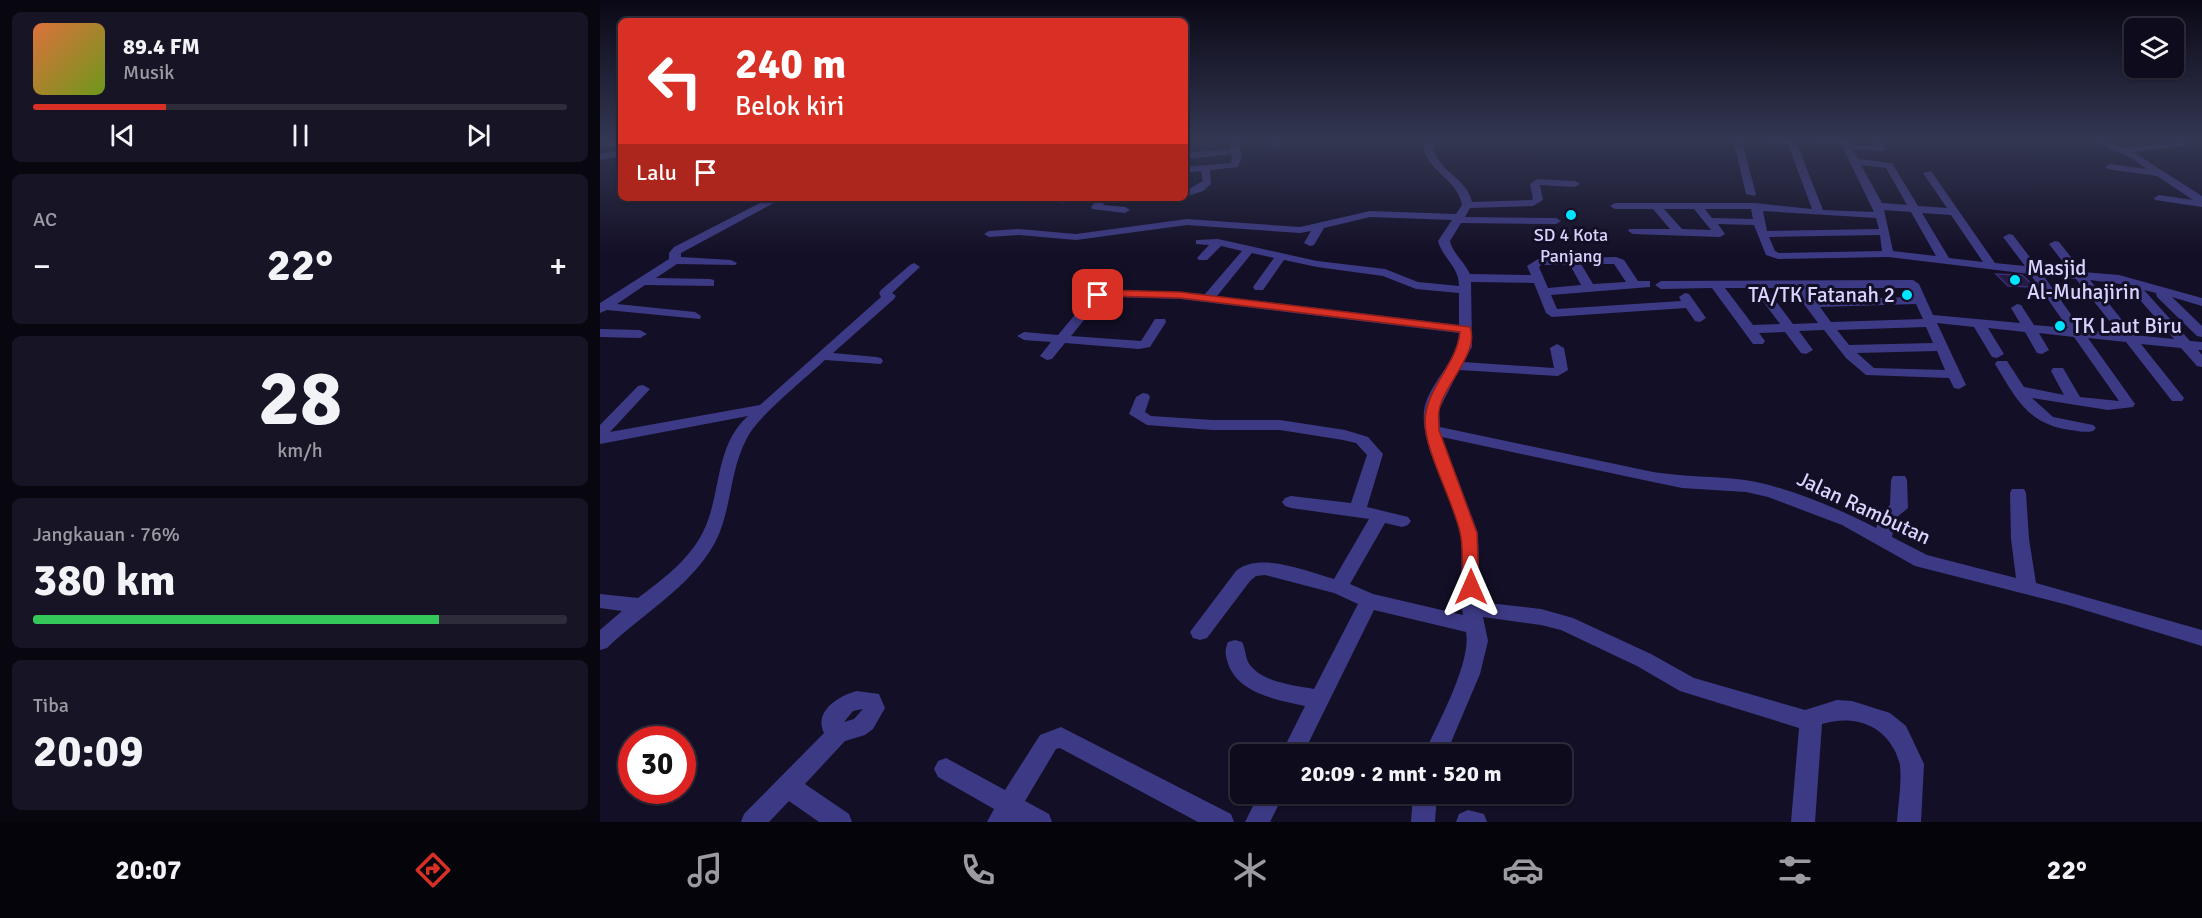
<!DOCTYPE html>
<html lang="id">
<meta charset="utf-8">
<style>
body{margin:0;font-family:Signika,sans-serif;background:#171425;color:#f1f3f6;height:100vh;display:flex;flex-direction:column;font-size:22px;white-space:nowrap}
*{box-sizing:border-box;margin:0}
p{font-size:20px;color:#9b9ba3}
.icon{flex:none;width:33px;height:33px;fill:none;stroke:currentColor;stroke-width:2;stroke-linecap:round;stroke-linejoin:round}
.map{position:relative;flex:1;overflow:hidden}
.panel{display:flex;flex-direction:column;gap:12px;padding:12px;background:#08060f;width:600px}
.panel>*{flex:none}
.guide{position:absolute;left:18px;top:18px;width:570px;height:183px;border-radius:9px;box-shadow:0 2px 4px #0004,0 0 0 2px #2e2b3b;background:#d93025;color:#fff;overflow:hidden}
.buttons{position:absolute;left:1524px;top:18px;display:grid;gap:12px}
.buttons a{display:grid;place-items:center;width:60px;height:60px;border-radius:9px;background:#0e0b1c;box-shadow:0 2px 4px #0004,0 0 0 2px #2e2b3b;font-size:30px}
.speed{position:absolute;left:18px;top:726px;display:flex;gap:12px;font-size:30px;font-weight:700;text-align:center}
.speed>*{display:grid;place-content:center;width:78px;height:78px;border-radius:50%;background:#0e0b1c;box-shadow:0 2px 4px #0004,0 0 0 2px #2e2b3b;line-height:1}
.speed .limit{border:9px solid #d22;background:#fff;color:#111}
.pin{position:absolute;display:grid;place-items:center;width:51px;height:51px;color:#fff;margin:-26px;border-radius:12px;box-shadow:0 3px 9px #0006}
.me{position:absolute;width:66px;margin:-33px;rotate:0deg;stroke-linejoin:round;filter:drop-shadow(0 0 4px #0008)}
.turn{display:flex;align-items:center;gap:21px;height:126px;padding:0 18px;font-size:27px}
.turn .icon{width:78px;height:78px;stroke-width:2.5}
.turn b{display:block;font-size:42px;line-height:51px}
.then{display:flex;align-items:center;height:57px;padding:0 18px;background:#0003;gap:12px;font-size:22px}
.big{font-size:45px;font-weight:800;line-height:1.1}
.panel .card{flex:1;display:flex;flex-direction:column;justify-content:center;gap:9px;min-width:0;padding:0 21px;border-radius:9px;background:#171425}
.panel .dial{align-items:center;gap:0}
.dial b{font-size:78px;line-height:1}
.song{display:flex;align-items:center;gap:18px}
.cover{width:72px;height:72px;border-radius:9px;background:linear-gradient(135deg,hsl(20 70% 55%),hsl(80 70% 35%))}
.played{height:6px;border-radius:3px;background:linear-gradient(90deg,#d93025 25%,#2e2b3b 25%)}
.keys{display:flex;justify-content:space-around;direction:ltr}
.heat{display:flex;justify-content:space-between;align-items:center;font-size:33px;direction:ltr}
.charge{height:9px;border-radius:4px;background:linear-gradient(90deg,#34c759 76%,#2e2b3b 0)}
.trip{position:absolute;left:630px;top:744px;width:342px;height:60px;border-radius:9px;background:#0e0b1c;box-shadow:0 2px 4px #0004,0 0 0 2px #2e2b3b;font-weight:800;line-height:60px;text-align:center}
.menu{display:flex;height:96px;justify-content:space-around;align-items:center;background:#06040b;color:#9b9ba3}
.menu .icon{width:42px;height:42px}
.menu .current{color:#d93025}
.menu b{font-size:27px;color:#f1f3f6}
main{display:flex;flex:1;min-height:0}
.map>svg:first-child{display:block}
</style>
<main>
<section class="panel">
<div class="card">
<div class="song"><i class="cover"></i><div><b>89.4 FM</b><p>Musik</p></div></div>
<div class="played"></div>
<div class="keys"><svg class="icon" aria-label="previous" viewBox="0 0 24 24"><path d="M18 5L8 12l10 7zM5 5v14"/></svg><svg class="icon" aria-label="pause" viewBox="0 0 24 24"><path d="M8 5v14M16 5v14"/></svg><svg class="icon" aria-label="next" viewBox="0 0 24 24"><path d="M6 5l10 7-10 7zM19 5v14"/></svg></div>
</div>
<div class="card"><p>AC</p>
<div class="heat"><a>−</a><b class="big">22°</b><a>+</a></div>
</div>
<div class="card dial"><b>28</b><p>km/h</p></div>
<div class="card"><p>Jangkauan · 76%</p><b class="big">380 km</b><div class="charge"></div></div>
<div class="card"><p>Tiba</p><b class="big">20:09</b></div>
</section>
<div class="map">
<svg width="1602" height="822" viewBox="0 0 1602 822">
<rect width="100%" height="100%" fill="#130f26"/>
<!-- building -->
<path fill="#241b47" stroke="#3b2d73" stroke-width="1.5" d="M1396 274 1422 275 1435 287 1408 286Z"/>
<g fill="none" stroke-linecap="round" stroke-linejoin="round">
<!-- minor -->
<g fill="#3d3a85" fill-rule="evenodd">
<path d="M612 139H621V140L617 143Z"/>
<path d="M629 139H637L642 156 638 167 610 170 611 184 603 191 585 197V191L603 181 601 171 585 173V167L631 163 632 154 585 159V153L631 149Z"/>
<path d="M671 139H679L682 145 675 147Z"/>
<path d="M830 139H839L833 148C840 173 867 178 872 202L931 200 933 199 930 184 937 179 975 181 980 184 975 187 940 185 943 200 933 206 870 208 865 217 956 218 961 221 956 224 861 223 850 241C853 254 864 261 870 274L931 275 927 266 938 259 1016 257 1024 260 1038 281H1050V287L951 295 957 309 1081 301 1079 297 1085 293 1089 294 1106 318 1100 322 1095 321 1086 308 952 317 946 313 934 283 871 282 872 347 863 362 954 368 950 348 957 344 964 348 968 370 958 376 859 370 839 410 840 427 1053 472C1084 477 1115 476 1145 480 1185 486 1240 509 1276 528L1282 511 1290 505 1291 480 1293 476H1305L1307 480 1308 508 1296 518 1292 537 1327 555 1416 578 1411 539 1410 493 1412 489H1424L1426 493 1429 539 1436 583 1602 630V646L1468 605 1315 566 1242 525 1168 497 1146 492 1082 488 1053 482 842 437 878 533 880 602 941 609 973 618 1051 654 1094 678 1205 710 1237 700 1252 701 1290 713 1306 726 1324 764 1321 822H1297C1298 804 1302 784 1300 766 1300 762 1297 757 1296 753 1282 723 1252 715 1222 724L1215 822H1191L1199 728 1080 691 1037 666 961 630 941 625 883 617 888 641 880 674 846 754H824C837 725 872 662 866 632L774 610 703 754H681L705 706C677 700 635 693 627 660 625 653 625 649 628 642L635 640 642 642C646 649 645 659 650 665 664 683 694 685 714 689L758 604 734 593 665 575 656 576 650 581 607 638 600 640 593 638 590 632 636 571C660 551 707 572 734 579L769 519 691 508 685 506 682 502 685 498 691 496 751 503 767 455 756 443 743 440 680 430H612L547 425 529 414 536 397 543 393 548 394 550 397 545 412 551 416 612 420H680L745 430 768 437 783 454 767 507 808 517 811 521 808 525 802 527 785 523 750 584 773 594 863 615C857 589 865 560 860 533 854 496 820 449 824 411 828 383 857 363 859 333L580 299 508 297 502 298 471 336 541 341 555 319H565L566 322 550 347 539 349 465 343 452 359 447 360 440 356 451 342 424 340 417 336 424 332 458 335 494 292 508 289 605 294 642 251 621 246 607 260H599L597 258 609 245 596 244V240L618 239 717 261 785 269 818 282 859 286C859 266 843 259 838 241L852 220 770 217 724 228 714 245 710 246 704 243 711 231 700 233 587 225 476 240 419 235 389 237 384 234 389 231 419 229 476 234 587 219 700 227 770 211 856 214 862 205C858 180 831 174 823 148ZM652 253 674 258 653 287 655 290H663L684 260 717 267 783 276 816 289 859 293V325L617 296ZM981 264H1014L1026 282 993 284ZM941 265H970L981 285 948 288 939 267Z"/>
<path d="M1133 139H1141L1156 194 1155 196 1146 194Z"/>
<path d="M1156 139H1195L1223 210 1274 212 1241 144 1204 142 1200 139H1247L1250 144 1275 146 1272 139H1280L1286 149 1284 151 1253 150 1258 159 1292 163 1318 206 1347 208 1323 173 1331 171 1395 263 1425 266 1403 237 1409 234 1413 235 1438 268 1470 271 1449 244 1455 241 1459 242 1483 272 1519 275 1602 298V306L1572 297 1602 326V337L1597 336 1557 297 1556 293 1544 290 1590 341 1602 342V350H1598L1602 355V367L1597 366 1581 348 1541 344 1584 398 1582 401H1572L1526 342 1488 338 1535 404 1533 407 1508 410 1432 398 1453 417 1493 425 1496 428 1493 431C1486 433 1478 431 1470 430 1427 424 1416 398 1395 364L1397 361H1407L1424 387 1464 395 1451 371 1453 368H1463L1480 397 1519 401 1474 337 1439 333 1449 350 1442 354 1437 353 1425 332 1388 328 1404 354 1397 358 1392 357 1374 327 1337 323 1366 385 1359 389 1354 388 1349 378 1266 375 1246 358 1224 330 1199 331 1213 350 1206 354 1201 353 1185 332 1159 333 1165 341 1163 344H1153L1112 288 1061 289 1055 285 1061 281 1313 280 1319 284 1333 315 1420 323 1411 308 1417 304 1421 305 1434 325 1468 328 1430 274 1288 257 1178 259 1166 255 1154 225 1118 224 1125 234 1120 237 1033 234 1028 231 1029 229H1070L1053 209H1015L1010 206 1015 203H1155L1212 209 1188 144 1160 142ZM1261 165 1286 168 1307 205 1282 203ZM1064 209H1094L1111 230 1082 229ZM1105 209H1151L1153 219 1112 218ZM1284 210 1311 212 1336 256 1293 251ZM1163 211 1276 218 1279 229 1167 231ZM1322 213 1351 215 1383 262 1349 258ZM1280 235 1282 251 1179 253 1175 251 1169 237ZM1443 275 1476 279 1519 333 1482 330ZM1490 280 1527 285 1574 339 1534 335ZM1125 288H1153L1180 324 1153 325ZM1166 288H1192L1218 323 1193 324ZM1205 288H1309L1313 297 1214 300ZM1316 304 1323 319 1231 322 1220 307ZM1326 327 1333 343 1249 345 1237 330ZM1337 351 1345 370 1274 368 1257 353Z"/>
<path d="M1489 139H1500L1524 148 1587 141 1588 143 1584 146 1533 152 1602 196V207L1555 200 1554 198 1559 195 1593 200 1557 176 1507 169 1505 167 1510 164 1547 169 1531 158Z"/>
<path d="M21 140V146L0 148V142Z"/>
<path d="M21 150V156L0 160V154Z"/>
<path d="M170 198H183L81 253V257L131 260 137 263 135 265 77 264 56 278 110 279 114 280V286L45 285 17 304 95 312 101 316 100 319 7 310 0 313V303L69 259V253L74 247Z"/>
<path d="M459 198H470L462 204 457 201Z"/>
<path d="M498 198H508L503 205 525 207 530 210 525 213 492 209 491 207Z"/>
<path d="M556 198H570L565 201Z"/>
<path d="M314 263 320 267 292 293 296 296 294 299 233 353 276 357 281 358 283 361 281 364 225 360C206 378 157 417 147 438 127 475 133 519 108 554 82 592 40 616 7 648L0 650V630L22 611 0 608V594L38 598C62 580 89 560 103 532 122 494 114 446 148 416L0 444V425L38 386 43 385 50 389 10 432 160 405 281 297 279 293 281 290 310 265Z"/>
<path d="M0 329 40 330 47 334 40 338 0 337Z"/>
<path d="M257 691 279 694 285 708 273 729 265 735 245 741 205 784 249 814 252 822H219L189 801 169 822H141L144 814 224 733C213 711 240 695 257 691ZM263 709 254 719 244 722 253 711Z"/>
<path d="M461 727 631 814 634 822H598L460 748 456 749 425 801 449 814 452 822H387L394 809 338 777 334 769 338 761 346 758 405 790 440 735Z"/>
<path d="M659 794H684L670 822H645Z"/>
<path d="M813 794H837L835 822H811Z"/>
<path d="M868 810 884 814 887 822H856L859 814Z"/>
</g>
</g>
<!-- sky -->
<linearGradient id="sky" x2="0" y2="1"><stop stop-color="#0a0815"/><stop offset="0.55" stop-color="#333752"/><stop offset="1" stop-color="#333752" stop-opacity="0"/></linearGradient>
<rect width="1602" height="254" fill="url(#sky)"/>
<!-- route -->
<path fill="#d93025" stroke="#8d1f18" stroke-width="1.5" d="M508 290 580 292 870 327C880 353 843 385 839 411 838 417 839 424 839 430L877 533 879 587 877 592 871 594 865 592 862 587C862 570 864 549 860 532 853 501 825 451 825 422 825 388 857 365 860 332L580 298 508 296 498 299 493 295Z"/>
<!-- markers -->
<g fill="#00e5ff" stroke="#130f26" stroke-width="2">
<circle cx="971" cy="215" r="6"/>
<circle cx="1415" cy="280" r="6"/>
<circle cx="1307" cy="295" r="6"/>
<circle cx="1460" cy="326" r="6"/>
</g>
<g text-anchor="middle" stroke-width="6" stroke-linejoin="round" paint-order="stroke">
<!-- far-poi labels -->
<g font-size="18" fill="#d9d4ff" stroke="#130f26">
<text x="971" y="241">SD 4 Kota<tspan x="971" dy="21">Panjang</tspan></text>
</g>
<!-- poi labels -->
<g font-size="21" fill="#d9d4ff" stroke="#130f26" text-anchor="start">
<text x="1427" y="275">Masjid<tspan x="1427" dy="24">Al-Muhajirin</tspan></text>
<text x="1295" y="302" text-anchor="end">TA/TK Fatanah 2</text>
<text x="1472" y="333">TK Laut Biru</text>
</g>
<!-- street labels -->
<g font-size="21" fill="#d9d4ff" stroke="#130f26">
<text transform="translate(1264 508) rotate(25)" y="7">Jalan Rambutan</text>
</g>
</g>
</svg>
<div class="buttons">
<a><svg class="icon" aria-label="layers" viewBox="0 0 24 24"><path d="M12 4l9 5-9 5-9-5zM3 14l9 5 9-5"/></svg></a>
</div>
<div class="speed"><div class="limit">30</div></div>
<div class="pin" style="left:498px;top:295px;background:#d93025"><svg class="icon" aria-label="arrive" viewBox="0 0 24 24"><path d="M6 21V4h12l-3 4 3 4H6"/></svg></div>
<svg class="me" style="left:871px;top:587px" viewBox="-20 -20 40 40"><path d="M0-17L14 15 0 8-14 15z" fill="#d93025" stroke="#fff" stroke-width="4"/></svg>
<div class="trip">20:09 · 2 mnt · 520 m</div>
<div class="guide">
<div class="turn"><svg class="icon" aria-label="left" viewBox="0 0 24 24"><path d="M17 20v-9H6M10 6l-5 5 5 5"/></svg><div><b>240 m</b>Belok kiri</div></div>
<div class="then">Lalu<svg class="icon" aria-label="arrive" viewBox="0 0 24 24"><path d="M6 21V4h12l-3 4 3 4H6"/></svg></div>
</div>
</div>
</main>
<nav class="menu">
<b>20:07</b>
<svg class="icon current" aria-label="directions" viewBox="0 0 24 24"><path d="M12 3l9 9-9 9-9-9zM9 14v-3h6M13 9l2 2-2 2"/></svg>
<svg class="icon" aria-label="music" viewBox="0 0 24 24"><path d="M9 18V5l10-2v13"/><circle cx="6" cy="18" r="3"/><circle cx="16" cy="16" r="3"/></svg>
<svg class="icon" aria-label="phone" viewBox="0 0 24 24"><path d="M5 4h4l2 5-3 2q2 4 5 5l2-3 5 2v4C11 20 4 13 5 4z"/></svg>
<svg class="icon" aria-label="climate" viewBox="0 0 24 24"><path d="M12 3v18M4 7l16 10M4 17L20 7"/></svg>
<svg class="icon" aria-label="car" viewBox="0 0 24 24"><path d="M5 17H2v-5l4-1 3-4h7l3 4 3 1v5h-3M9 17h6M6 11h13"/><circle cx="7" cy="17" r="2"/><circle cx="17" cy="17" r="2"/></svg>
<svg class="icon" aria-label="filters" viewBox="0 0 24 24"><path d="M4 7h16M4 17h16"/><circle cx="9" cy="7" r="2"/><circle cx="15" cy="17" r="2"/></svg>
<b>22°</b>
</nav>
